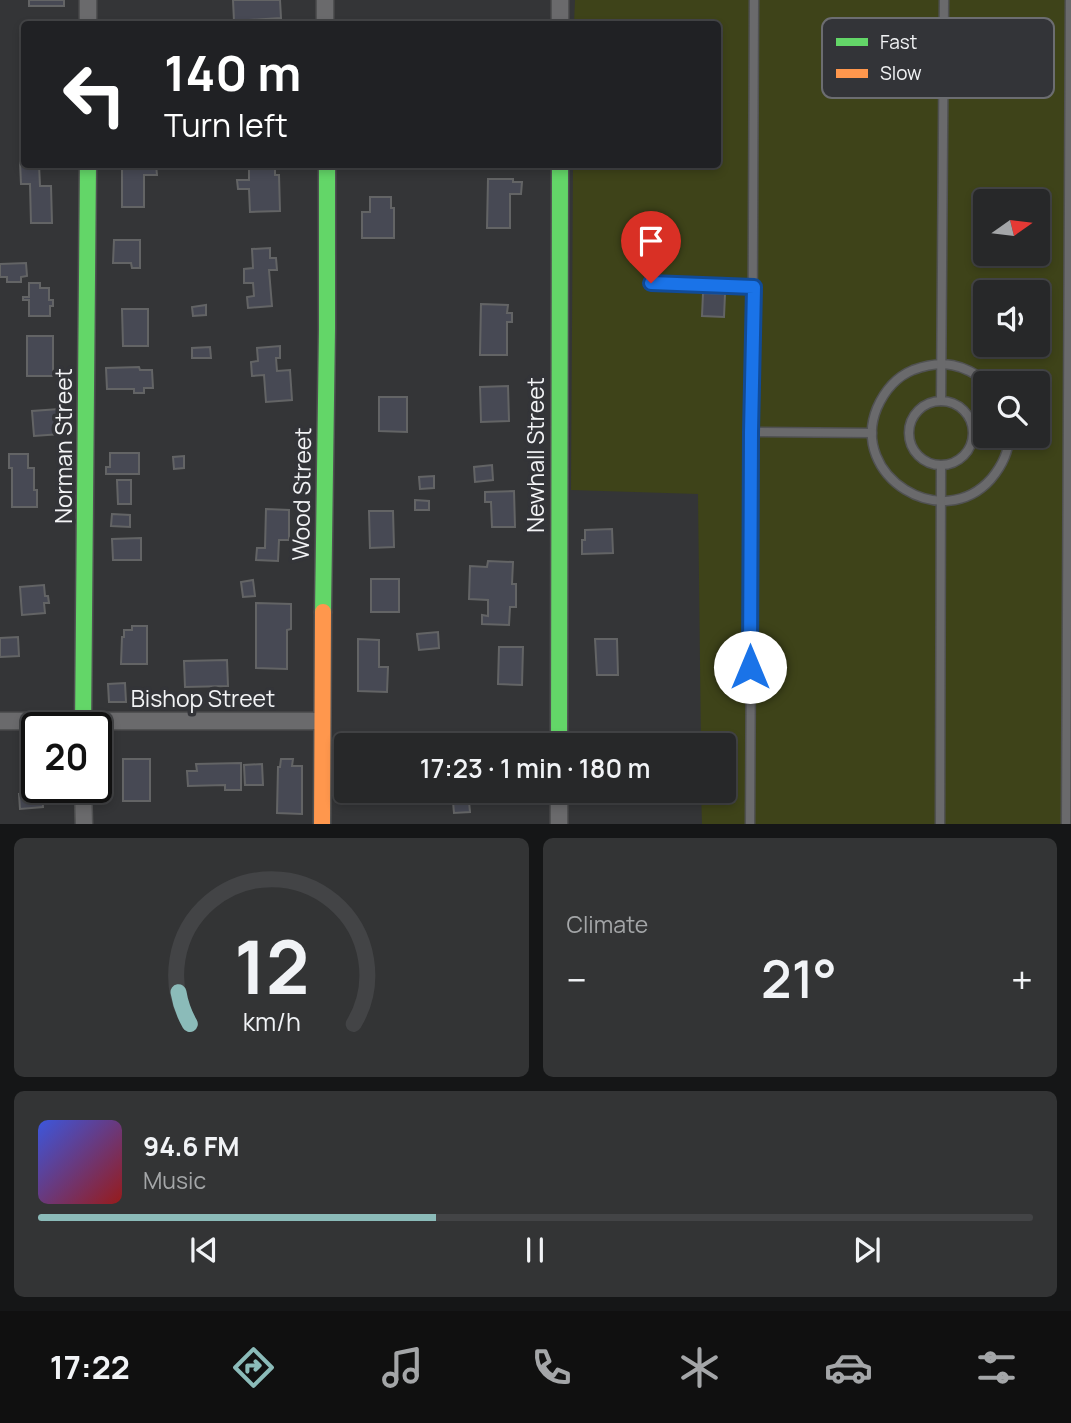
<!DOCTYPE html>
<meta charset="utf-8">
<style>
body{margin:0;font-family:Manrope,sans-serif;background:#333435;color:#f1f3f6;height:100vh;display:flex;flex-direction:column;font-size:26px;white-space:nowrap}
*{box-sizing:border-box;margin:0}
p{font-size:23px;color:#a4a6a8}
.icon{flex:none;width:38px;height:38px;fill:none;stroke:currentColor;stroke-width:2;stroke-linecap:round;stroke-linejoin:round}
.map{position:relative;height:824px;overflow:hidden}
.sheet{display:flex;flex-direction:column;gap:14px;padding:14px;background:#151617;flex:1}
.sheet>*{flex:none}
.banner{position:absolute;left:21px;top:21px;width:700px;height:147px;border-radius:7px;box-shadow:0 4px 10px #0003,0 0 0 2px #434446;background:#202124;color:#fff;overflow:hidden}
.needle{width:46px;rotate:76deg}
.controls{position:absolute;left:973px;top:189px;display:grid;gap:14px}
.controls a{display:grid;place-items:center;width:77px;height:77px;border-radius:7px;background:#272829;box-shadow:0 4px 10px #0003,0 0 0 2px #434446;font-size:35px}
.speed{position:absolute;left:21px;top:712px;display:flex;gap:14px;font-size:35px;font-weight:700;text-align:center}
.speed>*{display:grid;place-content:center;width:91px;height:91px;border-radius:50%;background:#272829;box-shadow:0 4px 10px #0003,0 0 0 2px #434446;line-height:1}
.speed .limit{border:4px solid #111;border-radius:10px;background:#fff;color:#111}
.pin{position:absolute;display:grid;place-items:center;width:60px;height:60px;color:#fff;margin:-72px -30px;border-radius:50% 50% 50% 0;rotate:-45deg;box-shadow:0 0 7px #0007}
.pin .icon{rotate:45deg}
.me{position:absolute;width:77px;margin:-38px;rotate:0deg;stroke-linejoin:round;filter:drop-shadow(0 0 5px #0008)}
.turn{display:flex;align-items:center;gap:24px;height:147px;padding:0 28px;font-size:32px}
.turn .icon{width:91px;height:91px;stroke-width:2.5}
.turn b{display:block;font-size:49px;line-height:60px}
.big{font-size:52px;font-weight:600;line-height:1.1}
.sheet .widget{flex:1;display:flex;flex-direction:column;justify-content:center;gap:10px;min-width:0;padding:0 24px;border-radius:10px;background:#333435}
.sheet .dial{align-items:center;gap:0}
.dial svg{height:182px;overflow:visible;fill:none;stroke:#434446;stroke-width:7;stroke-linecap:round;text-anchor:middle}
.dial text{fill:#f1f3f6;stroke:none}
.song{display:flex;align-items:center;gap:21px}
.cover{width:84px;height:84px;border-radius:10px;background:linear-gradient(135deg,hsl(230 70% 55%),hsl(0 70% 35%))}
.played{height:7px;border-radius:4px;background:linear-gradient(90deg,#8bbbb9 40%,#434446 40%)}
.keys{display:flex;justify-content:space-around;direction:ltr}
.heat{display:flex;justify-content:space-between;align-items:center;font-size:38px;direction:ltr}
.sheet .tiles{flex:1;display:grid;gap:14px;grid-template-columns:1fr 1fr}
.widget:last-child{grid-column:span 2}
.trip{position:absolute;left:334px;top:733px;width:402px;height:70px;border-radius:7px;background:#272829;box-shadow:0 4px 10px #0003,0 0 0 2px #434446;font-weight:600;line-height:70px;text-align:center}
.tabs{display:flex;height:112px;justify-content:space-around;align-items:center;background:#101010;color:#a4a6a8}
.tabs .icon{width:49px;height:49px}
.tabs .selected{color:#8bbbb9}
.tabs b{font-size:32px;color:#f1f3f6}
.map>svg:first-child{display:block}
</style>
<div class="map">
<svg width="1071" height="825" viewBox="0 0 1071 825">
<rect width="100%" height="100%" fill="#343537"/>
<!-- green -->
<path fill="#3e4319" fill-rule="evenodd" d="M575 0H1071V824H702L701 791H724V746L701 745 698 494 571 490 573 165 718 164V24H574ZM985 201H1038V254H985ZM985 292H1038V345H985ZM985 383H1038V436H985Z"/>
<!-- building -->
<g fill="#474954" stroke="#636465" stroke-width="2">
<rect x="29" y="0" width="35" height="6"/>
<path d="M233 0H280L281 18 234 21Z"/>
<path d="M20 162H24V164H39L40 186H51L52 223H31L30 184H21Z"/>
<path d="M249 164H275V175H279L280 211 250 212 249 189H238L237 180H249Z"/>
<path d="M139 165H156L157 175H144V207H122V169H140Z"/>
<path d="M488 179H513V182H522L521 194H510V228H487Z"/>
<path d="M370 197H391V208H394V238H362V212H370Z"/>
<path d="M114 240H140V268H132L131 263H113Z"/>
<path d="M270 248V258H276L277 270H269L272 306 248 308 247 297 254 296 253 283H244V269L253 268 252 249Z"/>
<path d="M26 263 27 276 21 277V282H7V277H0V264Z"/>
<path d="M29 283H40V288H49V300H53V306H50V316H29V300H23V297H29Z"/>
<path d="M703 293 725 294 724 317 702 316Z"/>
<path d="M481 304 508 305 507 313H512V322H507V355H480Z"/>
<path d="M206 305V315L193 316 192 307Z"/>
<path d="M122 309H148V346H123Z"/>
<rect x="27" y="336" width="26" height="40"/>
<path d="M280 346V358H276L277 371 290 370 292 400 266 402 264 375 252 376 251 362 258 361 257 348Z"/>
<path d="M210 347 211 358H192V348Z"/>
<path d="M139 367 140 370H152L153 388H144V393H134V389H107L106 368Z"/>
<path d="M508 386 509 421 481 422 480 387Z"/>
<path d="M379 397H407V432L379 431Z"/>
<path d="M59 409 61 434 34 436 32 411Z"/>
<path d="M110 453H139V474H106V467H110Z"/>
<path d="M9 454H28V468H34V490H37V507H12V468H9Z"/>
<path d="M184 456V468L174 469 173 457Z"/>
<path d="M492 465 493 480 475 482 474 467Z"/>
<path d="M434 476V488L420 489 419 477Z"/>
<path d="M117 480H131V504H118Z"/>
<path d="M514 491 515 527H492L491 502H485V492Z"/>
<path d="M415 500 429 501V510H415Z"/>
<path d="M266 509 289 510V540H279L278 561 256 560 257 548H265Z"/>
<path d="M369 511H393L394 547 370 548Z"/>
<path d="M112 514 130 515V527L111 526Z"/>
<path d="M612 529 613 553 582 554V540H585V530Z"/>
<path d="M141 538V560H113L112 539Z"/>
<path d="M488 561 513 562 512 584H516V607H510L509 625 482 624V615L488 616V600L469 599 470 566 487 567Z"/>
<rect x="371" y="579" width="28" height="33"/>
<path d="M253 580 255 596 243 597 241 582Z"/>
<path d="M44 585 45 596H48L49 603H44L45 613 22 615 20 587Z"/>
<path d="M256 603 291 604V629L287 630V669L256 668Z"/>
<path d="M132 626H147V664H121L122 637H124V630H132Z"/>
<path d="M438 632 439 648 419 650 417 634Z"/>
<path d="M18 637 19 656 0 657V638Z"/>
<path d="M358 639 379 640V667H388L387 692 358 691Z"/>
<path d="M595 639H617L618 675H597Z"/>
<path d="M499 647H523L522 685 498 684Z"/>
<path d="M227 660 228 686 185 687 184 661Z"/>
<path d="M125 683 126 702H109L108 684Z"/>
<path d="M37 750V778H30V782L21 783V772H26L25 751Z"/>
<rect x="123" y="759" width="27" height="42"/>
<path d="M281 759H293L292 766H302V814L277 813 278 767H280Z"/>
<path d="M241 763V790H225V785L188 786 187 771H197L196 764Z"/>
<path d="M262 764 263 785H245L244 765Z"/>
<rect x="358" y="791" width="27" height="11"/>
<path d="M468 791 470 812 454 813 453 802H450L449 792Z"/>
<path d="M480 791H506L507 799H481Z"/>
<path d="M42 793 43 807 20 809 19 794Z"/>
</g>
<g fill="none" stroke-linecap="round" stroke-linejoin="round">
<defs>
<g id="lane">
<path d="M651 283 754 287"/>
<path d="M988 383C964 364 943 359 913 370 896 377 884 392 877 408 849 476 942 534 991 479 1001 467 1009 452 1009 436"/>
<circle cx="941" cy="433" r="32"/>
<path d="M941 401 944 0"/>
<path d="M751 432 872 433"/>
<path d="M750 825C751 550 754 275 754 0"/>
<path d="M940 825 941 466"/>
<path d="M1066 825 1070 0"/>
</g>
<g id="street">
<path d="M88 0V24"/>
<path d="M325 0V24"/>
<path d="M560 0V24"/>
<path d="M0 721H322"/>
<path d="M83 788 84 825"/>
<path d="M559 825V791"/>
</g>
<g id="fast">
<path d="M323 612 327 329V164"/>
<path d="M83 728 88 164"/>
<path d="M559 746 560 164"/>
</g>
<path id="slow" d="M322 825 323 612"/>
</defs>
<!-- lane casing -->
<use href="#lane" stroke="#505152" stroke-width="11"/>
<!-- street casing -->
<use href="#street" stroke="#505152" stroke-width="19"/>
<!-- fast casing -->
<use href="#fast" stroke="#505152" stroke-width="19"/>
<!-- slow casing -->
<use href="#slow" stroke="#505152" stroke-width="19"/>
<!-- lane -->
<use href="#lane" stroke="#6a6a6c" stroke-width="8"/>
<!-- street -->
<use href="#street" stroke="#6a6a6c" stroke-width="16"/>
<!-- fast -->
<use href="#fast" stroke="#63d668" stroke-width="16"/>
<!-- slow -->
<use href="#slow" stroke="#ff974d" stroke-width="16"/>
</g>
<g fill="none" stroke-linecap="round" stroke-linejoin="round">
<defs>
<path id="route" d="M651 283 754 287 751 432 750 667"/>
</defs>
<!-- route casing -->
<use href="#route" stroke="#114b97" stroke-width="18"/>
<!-- route -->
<use href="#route" stroke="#1a73e8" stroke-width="12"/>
</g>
<g text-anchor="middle" stroke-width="7" stroke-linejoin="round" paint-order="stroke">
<!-- street labels -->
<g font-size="23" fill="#f2f3f5" stroke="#333438">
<text transform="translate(64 446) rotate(-90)" y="8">Norman Street</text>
<text transform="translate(536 455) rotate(-90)" y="8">Newhall Street</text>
<text transform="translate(302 494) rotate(-89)" y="8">Wood Street</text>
<text x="203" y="707">Bishop Street</text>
</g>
</g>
<!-- legend -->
<rect x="822" y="18" width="232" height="80" rx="10" fill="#333438" stroke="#6c6d71" stroke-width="2"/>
<rect x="836" y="38" width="32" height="8" fill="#63d668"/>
<rect x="836" y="69" width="32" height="9" fill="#ff974d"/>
<g font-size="19" fill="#f2f3f5">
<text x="880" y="49">Fast</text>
<text x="880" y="80">Slow</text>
</g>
</svg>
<div class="controls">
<a><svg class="needle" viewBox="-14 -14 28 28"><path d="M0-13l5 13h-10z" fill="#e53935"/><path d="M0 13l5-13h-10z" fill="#a4a6a8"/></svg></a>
<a><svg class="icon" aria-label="sound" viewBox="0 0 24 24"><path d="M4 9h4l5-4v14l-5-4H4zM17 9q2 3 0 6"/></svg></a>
<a><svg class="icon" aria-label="search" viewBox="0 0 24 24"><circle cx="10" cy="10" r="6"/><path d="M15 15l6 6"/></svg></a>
</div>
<div class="speed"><div class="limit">20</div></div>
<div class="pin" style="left:651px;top:283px;background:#d93025"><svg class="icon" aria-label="arrive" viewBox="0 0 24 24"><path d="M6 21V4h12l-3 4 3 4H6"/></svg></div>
<svg class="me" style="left:750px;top:667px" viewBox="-20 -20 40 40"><circle r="19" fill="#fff"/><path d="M0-13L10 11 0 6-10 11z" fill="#1a73e8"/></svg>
<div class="trip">17:23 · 1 min · 180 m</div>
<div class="banner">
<div class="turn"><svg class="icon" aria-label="left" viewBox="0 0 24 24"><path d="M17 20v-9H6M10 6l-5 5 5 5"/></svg><div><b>140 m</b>Turn left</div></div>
</div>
</div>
<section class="sheet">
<div class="tiles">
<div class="widget dial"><svg viewBox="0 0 100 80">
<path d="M14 69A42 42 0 1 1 86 69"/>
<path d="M14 69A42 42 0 0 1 9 55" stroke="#8bbbb9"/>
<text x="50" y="56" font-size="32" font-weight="700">12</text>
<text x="50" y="72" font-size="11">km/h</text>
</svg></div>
<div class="widget"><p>Climate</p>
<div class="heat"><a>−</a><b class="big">21°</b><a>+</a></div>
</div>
<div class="widget">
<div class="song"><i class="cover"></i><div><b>94.6 FM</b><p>Music</p></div></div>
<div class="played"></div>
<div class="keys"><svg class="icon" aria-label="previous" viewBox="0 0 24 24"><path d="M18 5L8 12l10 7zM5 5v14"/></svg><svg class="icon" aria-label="pause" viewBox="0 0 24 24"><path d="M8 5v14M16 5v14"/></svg><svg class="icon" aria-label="next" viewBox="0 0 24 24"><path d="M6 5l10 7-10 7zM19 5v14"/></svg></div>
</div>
</div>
</section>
<nav class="tabs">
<b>17:22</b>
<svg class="icon selected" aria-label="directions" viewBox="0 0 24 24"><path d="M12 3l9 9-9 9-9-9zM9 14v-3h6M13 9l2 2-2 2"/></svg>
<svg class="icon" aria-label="music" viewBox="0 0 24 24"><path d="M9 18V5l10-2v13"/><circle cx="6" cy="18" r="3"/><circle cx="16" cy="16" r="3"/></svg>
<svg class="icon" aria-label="phone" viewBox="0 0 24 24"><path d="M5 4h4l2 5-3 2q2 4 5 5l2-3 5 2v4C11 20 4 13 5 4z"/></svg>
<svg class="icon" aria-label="climate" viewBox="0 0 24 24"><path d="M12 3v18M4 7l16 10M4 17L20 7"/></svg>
<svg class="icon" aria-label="car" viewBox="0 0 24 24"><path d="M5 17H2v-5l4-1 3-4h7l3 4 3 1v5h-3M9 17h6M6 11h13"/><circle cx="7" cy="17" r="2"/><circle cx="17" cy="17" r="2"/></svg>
<svg class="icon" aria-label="filters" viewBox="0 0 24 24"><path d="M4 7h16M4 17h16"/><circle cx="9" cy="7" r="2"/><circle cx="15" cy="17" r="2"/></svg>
</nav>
